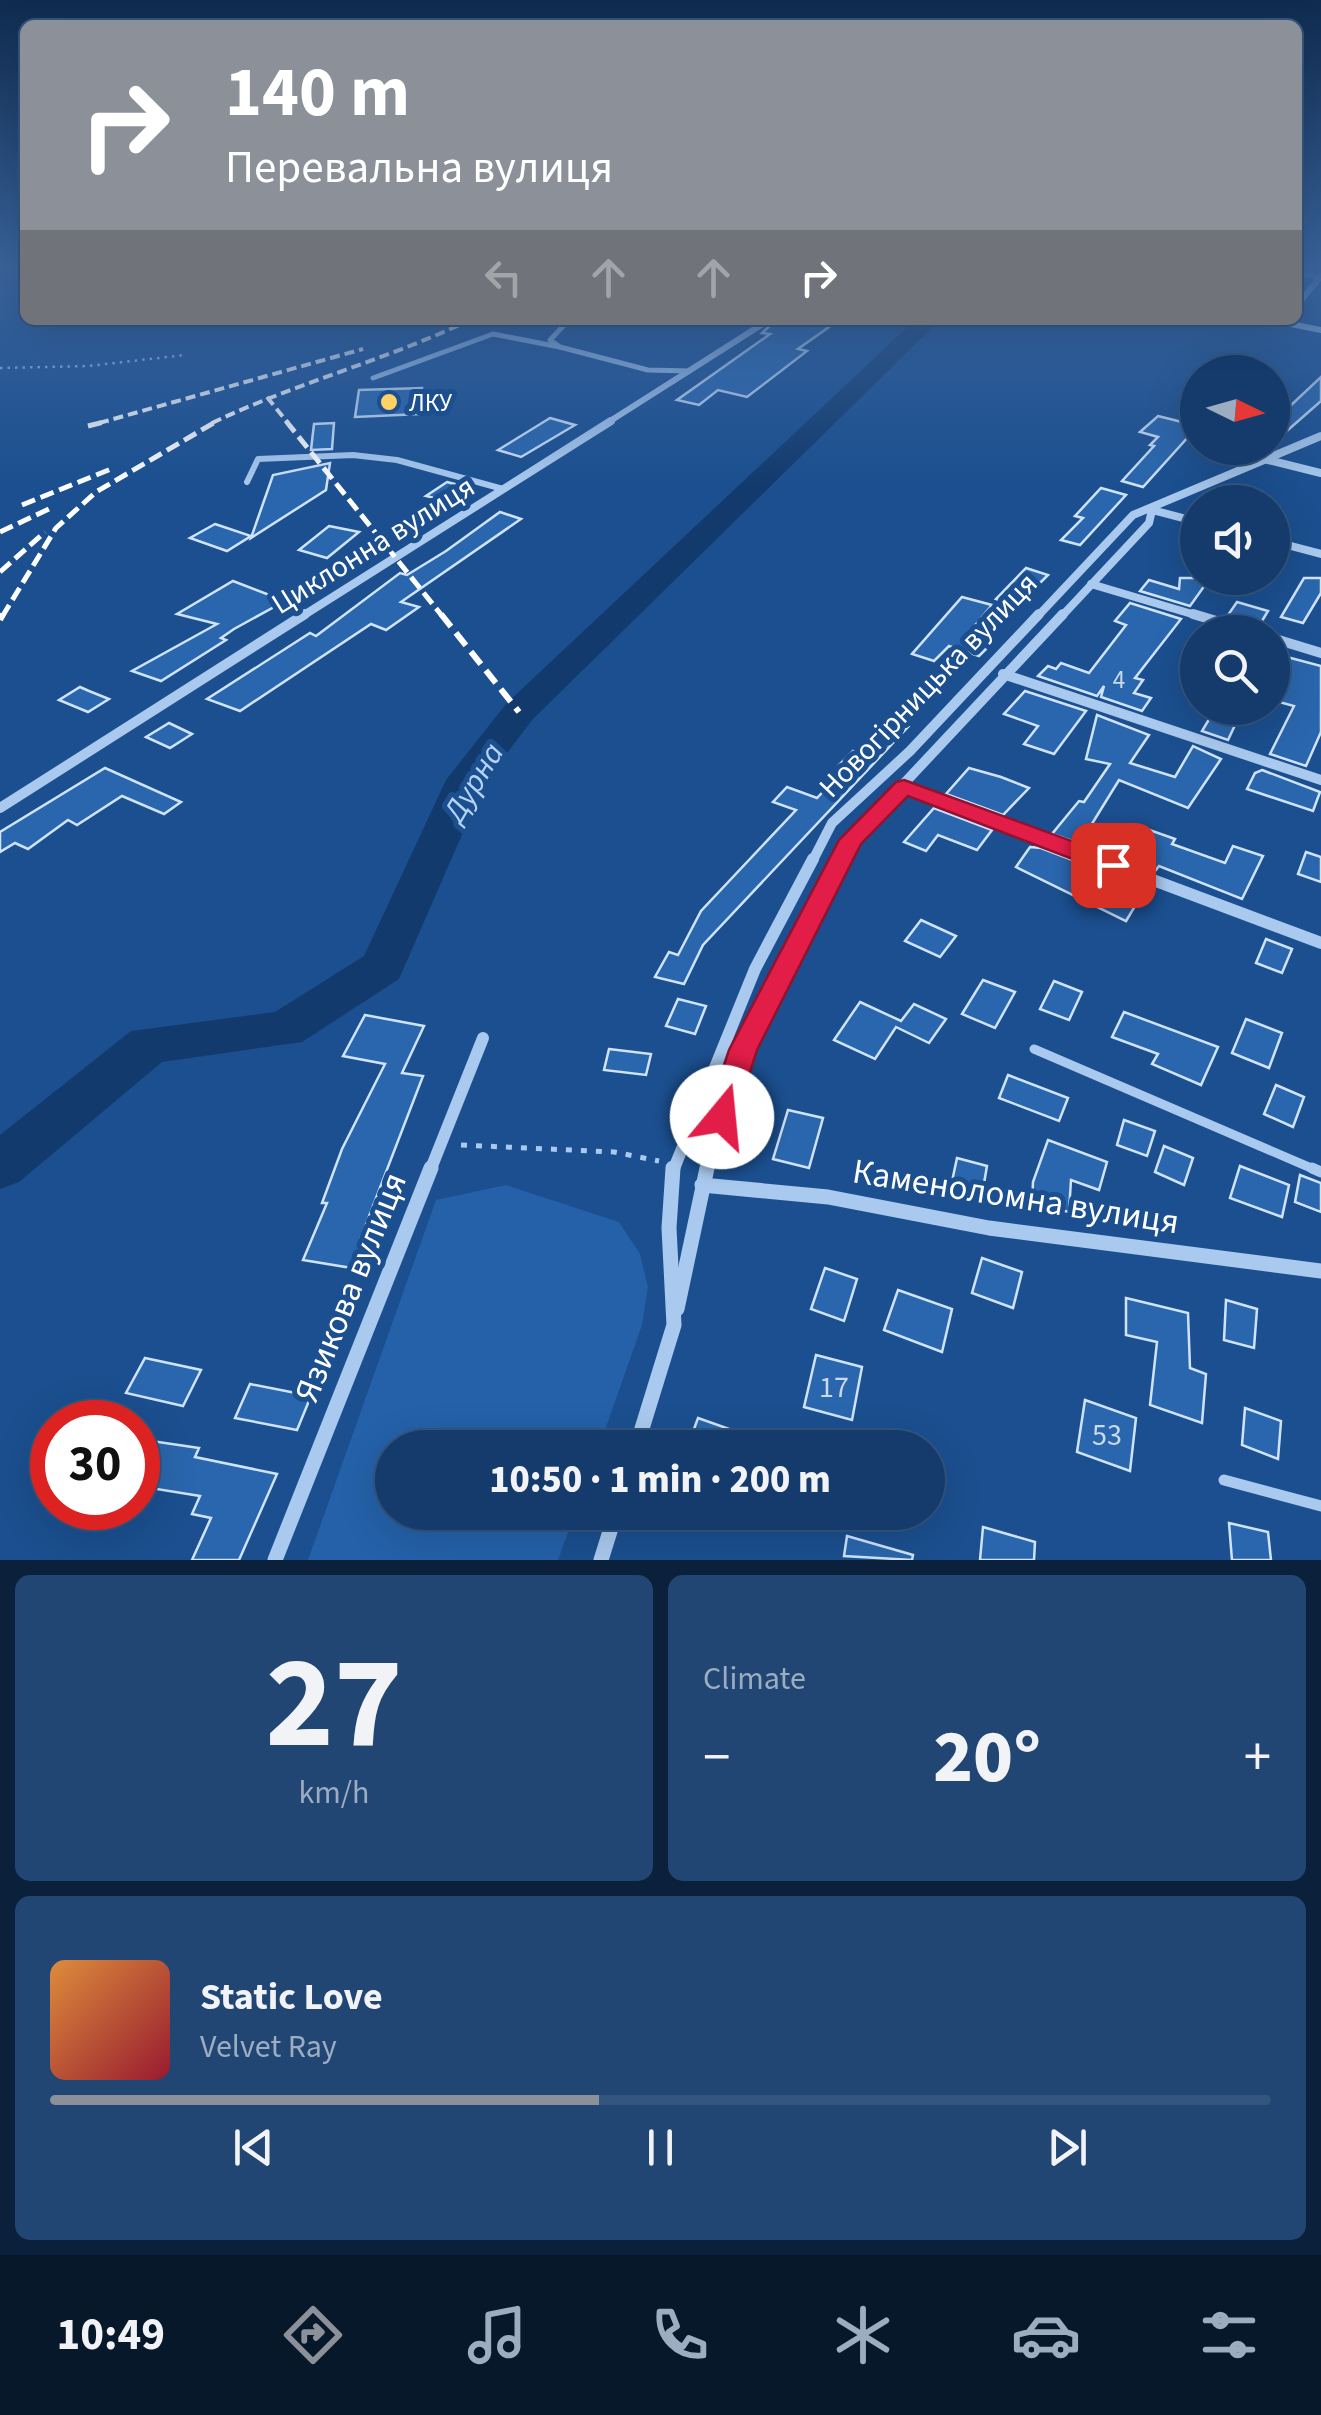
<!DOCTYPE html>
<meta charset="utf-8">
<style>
body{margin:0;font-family:"Source Sans 3",sans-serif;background:#214673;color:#f1f3f6;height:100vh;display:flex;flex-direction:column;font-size:38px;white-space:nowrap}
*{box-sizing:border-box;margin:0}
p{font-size:32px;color:#9dadc1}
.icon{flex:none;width:55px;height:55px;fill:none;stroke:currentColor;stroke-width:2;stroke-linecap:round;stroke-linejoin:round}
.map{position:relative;height:1560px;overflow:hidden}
.drawer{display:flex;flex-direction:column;gap:15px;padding:15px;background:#0b203b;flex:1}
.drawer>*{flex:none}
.top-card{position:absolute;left:20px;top:20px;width:1282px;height:305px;border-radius:15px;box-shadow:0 10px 40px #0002,0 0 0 2px #33557e;background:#8c9099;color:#fff;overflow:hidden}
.needle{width:65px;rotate:95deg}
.controls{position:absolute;left:1180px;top:355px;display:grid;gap:20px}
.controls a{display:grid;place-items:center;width:110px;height:110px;border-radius:50%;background:#143b6b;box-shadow:0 10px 40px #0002,0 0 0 2px #33557e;font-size:50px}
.speed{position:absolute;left:30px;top:1400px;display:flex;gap:20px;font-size:50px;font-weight:700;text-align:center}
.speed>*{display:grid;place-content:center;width:130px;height:130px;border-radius:50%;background:#143b6b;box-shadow:0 10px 40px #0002,0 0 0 2px #33557e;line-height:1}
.speed .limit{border:15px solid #d22;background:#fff;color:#111}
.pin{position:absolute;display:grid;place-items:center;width:85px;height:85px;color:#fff;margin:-42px;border-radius:20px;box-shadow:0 5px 15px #0006}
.me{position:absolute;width:110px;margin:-55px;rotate:17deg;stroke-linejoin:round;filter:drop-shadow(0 0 8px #0008)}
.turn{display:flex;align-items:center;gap:35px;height:210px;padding:0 40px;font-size:45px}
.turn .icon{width:130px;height:130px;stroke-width:2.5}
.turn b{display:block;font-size:70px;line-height:85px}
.lanes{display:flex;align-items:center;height:95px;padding:0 40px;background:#0003;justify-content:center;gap:50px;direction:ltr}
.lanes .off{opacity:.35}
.big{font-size:75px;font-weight:800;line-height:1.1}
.drawer .card{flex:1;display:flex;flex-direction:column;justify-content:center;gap:15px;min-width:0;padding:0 35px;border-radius:15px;background:#214673}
.drawer .dial{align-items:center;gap:0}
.dial b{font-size:130px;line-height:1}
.song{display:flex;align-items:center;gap:30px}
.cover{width:120px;height:120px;border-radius:15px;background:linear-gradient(135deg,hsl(30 70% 55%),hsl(350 70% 35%))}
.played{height:10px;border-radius:5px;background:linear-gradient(90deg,#8c9099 45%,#33557e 45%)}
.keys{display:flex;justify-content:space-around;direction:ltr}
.heat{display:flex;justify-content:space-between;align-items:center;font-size:55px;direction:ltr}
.drawer .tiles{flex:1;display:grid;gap:15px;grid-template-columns:1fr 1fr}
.card:last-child{grid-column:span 2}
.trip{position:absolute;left:375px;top:1430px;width:570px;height:100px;border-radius:50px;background:#143b6b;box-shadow:0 10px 40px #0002,0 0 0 2px #33557e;font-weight:800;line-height:100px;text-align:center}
.tab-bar{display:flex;height:160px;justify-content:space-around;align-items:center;background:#08182b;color:#9dadc1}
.tab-bar .icon{width:70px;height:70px}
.tab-bar .active{color:#8c9099}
.tab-bar b{font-size:45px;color:#f1f3f6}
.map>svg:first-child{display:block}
</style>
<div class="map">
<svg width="1321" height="1560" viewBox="0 0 1321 1560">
<rect width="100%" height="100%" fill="#1b4f8f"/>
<!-- green -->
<path fill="#2461a8" d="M506 1185 619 1222 640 1254 648 1287 642 1325 599 1447 392 1448V1512L575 1513 558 1560H308L436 1200Z"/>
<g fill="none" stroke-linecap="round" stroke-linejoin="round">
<!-- river -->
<path fill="#123a6d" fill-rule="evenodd" d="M915 320H940L532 720 485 782 399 979 302 1042 162 1062 19 1182 0 1189V1135L131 1031 275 1012 364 956 446 780 506 704Z"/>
</g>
<!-- building -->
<g fill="#2a66ad" stroke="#cfe3fa" stroke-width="2.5">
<path d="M776 320H839L798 349 807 351 747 397 718 390 699 405 677 400 770 334 762 333Z"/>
<path d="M1321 377V401L1272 444V423Z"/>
<path d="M422 388 420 414 355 417 359 390Z"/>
<path d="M1158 416 1198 426 1143 487 1122 481 1154 446 1150 445 1158 437 1140 432Z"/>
<path d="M550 418 575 425 521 457 498 450Z"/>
<path d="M334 423 332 449 311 450 314 424Z"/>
<path d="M330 463 326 490 251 538 273 475Z"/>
<path d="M447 482 470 488 450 502 426 496Z"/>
<path d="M1101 488 1126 495 1080 545 1061 540 1083 518 1075 516Z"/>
<path d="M500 512 521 519 401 602 419 607 386 630 371 624 240 711 207 699 310 633 316 636 400 573 407 575 446 551Z"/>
<path d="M215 524 251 536 227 551 190 538Z"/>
<path d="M329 526 359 532 327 558 299 550Z"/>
<path d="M1026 568 1048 575 1017 606 996 599Z"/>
<path d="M1180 578H1210L1190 606 1140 591 1149 580 1179 589Z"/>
<path d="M1304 578H1321V593L1303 623 1281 617Z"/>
<path d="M233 581 285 601 234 629 221 638 226 640 161 681 132 671 217 624 177 614Z"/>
<path d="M962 597 992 605 967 635 992 643 979 656 949 646 934 661 912 654Z"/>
<path d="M1237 602 1268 611 1259 626 1228 615Z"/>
<path d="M1130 603 1181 619 1135 678 1143 680 1134 693 1151 698 1142 711 1101 697 1104 686 1097 696 1038 676 1048 666 1056 669 1061 663 1089 673 1126 625 1115 621Z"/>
<path d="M1272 653 1321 666V732L1306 766 1270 754 1294 706 1272 700Z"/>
<path d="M80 687 89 691 109 699 88 712 59 700Z"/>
<path d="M1025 691 1086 711 1054 754 1024 744 1038 726 1004 714Z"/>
<path d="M1097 715 1149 735 1130 763 1175 777 1193 746 1221 759 1188 808 1119 780 1090 827 1134 844 1144 828 1175 839 1172 844 1225 863 1233 846 1263 856 1242 899 1159 866 1156 870 1052 834 1079 801 1084 802 1110 764 1086 759Z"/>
<path d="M1211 716 1236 723 1228 740 1202 731Z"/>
<path d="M886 721 908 727 703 945 684 984 655 977 669 952 678 955 701 911 796 810 773 802 787 787 817 798 844 769 838 766 853 751 863 755Z"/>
<path d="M169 723 192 734 170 748 146 737Z"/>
<path d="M105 768 181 802 164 814 122 796 77 825 68 820 28 849 15 843 0 852V832Z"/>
<path d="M969 768 1001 777 1029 788 1003 815 946 794Z"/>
<path d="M1262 770 1320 792 1313 811 1247 789 1255 773Z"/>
<path d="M934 808 992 830 977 850 938 835 926 851 904 842Z"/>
<path d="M1030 847 1041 848 1146 888 1126 921 1016 867Z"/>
<path d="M1306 852 1321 857V882L1298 874Z"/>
<path d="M921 920 956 936 940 957 905 941Z"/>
<path d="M1266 939 1292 949 1282 973 1256 963Z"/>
<path d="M983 980 1015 992 995 1028 962 1014Z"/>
<path d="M1054 981 1082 992 1069 1020 1040 1009Z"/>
<path d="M678 999 706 1006 695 1034 666 1026Z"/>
<path d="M860 1002 901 1021 914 1004 946 1019 929 1043 896 1027 875 1059 834 1040Z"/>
<path d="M1124 1012 1218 1047 1201 1085 1152 1064 1158 1054 1112 1037Z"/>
<path d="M365 1015 424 1026 402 1073 423 1076 361 1237 370 1239 358 1269 303 1260 327 1203H322L342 1149 385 1064 343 1056Z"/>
<path d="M1246 1019 1282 1033 1269 1068 1232 1053Z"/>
<path d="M609 1049 651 1054 646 1075 604 1070Z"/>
<path d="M1008 1075 1068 1098 1059 1121 999 1098Z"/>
<path d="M1276 1085 1304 1097 1293 1127 1264 1114Z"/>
<path d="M788 1110 823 1118 809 1168 773 1159Z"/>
<path d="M1124 1120 1155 1131 1147 1156 1117 1145Z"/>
<path d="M1048 1140 1107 1162 1099 1190 1071 1180 1069 1212 1032 1204 1033 1182Z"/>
<path d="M1164 1146 1193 1158 1184 1185 1155 1172Z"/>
<path d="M957 1158 987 1166 982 1195 951 1186Z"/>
<path d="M1240 1166 1289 1185 1282 1217 1230 1198Z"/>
<path d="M1300 1175 1321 1183V1212L1295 1202Z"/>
<path d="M982 1258 1022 1272 1013 1308 972 1293Z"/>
<path d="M825 1268 857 1279 844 1321 811 1309Z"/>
<path d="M898 1290 952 1309 942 1352 884 1330Z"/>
<path d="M1126 1298 1188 1313 1190 1368 1206 1374 1202 1423 1150 1405 1157 1342 1126 1335Z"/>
<path d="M1226 1300 1257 1309 1254 1348 1224 1340Z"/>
<path d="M816 1355 862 1367 852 1420 804 1407Z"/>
<path d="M145 1358 201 1370 183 1406 126 1393Z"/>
<path d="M250 1384 311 1396 297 1430 235 1418Z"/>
<path d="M1085 1400 1136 1418 1130 1471 1077 1452Z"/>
<path d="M1245 1408 1281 1421 1278 1459 1242 1445Z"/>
<path d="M698 1418 732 1430 725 1448H687Z"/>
<path d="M138 1439 199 1448 195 1457 277 1474 239 1560H192L211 1518 192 1514 200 1496 138 1486Z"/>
<path d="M1229 1523 1268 1532 1271 1560H1232Z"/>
<path d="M983 1527 1035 1542 1034 1560H980Z"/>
<path d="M847 1536 913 1555 912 1560 844 1556Z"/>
</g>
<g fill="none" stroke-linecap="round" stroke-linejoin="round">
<!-- path-far1 -->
<path stroke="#a9c9ee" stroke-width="2.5" stroke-dasharray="2.5 5" stroke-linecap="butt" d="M0 368 88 366 185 355"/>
<!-- path -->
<path stroke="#a9c9ee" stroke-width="5" stroke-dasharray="6 9" stroke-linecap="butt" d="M461 1145 614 1152 659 1161"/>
<!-- service-far3 -->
<g stroke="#a9c9ee" stroke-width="5">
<path d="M569 320 550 340 560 347 648 370 690 371"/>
<path d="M373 378 493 334 560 347"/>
</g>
<!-- service-far2 -->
<path stroke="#a9c9ee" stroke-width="6" d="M247 482 258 459 353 455 397 460 503 489"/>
<!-- service-far1 -->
<path stroke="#a9c9ee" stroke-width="9" d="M1034 1049 1318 1171"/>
<!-- service -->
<g stroke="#a9c9ee" stroke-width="11">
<path d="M1312 1168 1321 1172"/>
<path d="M1224 1480 1321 1506"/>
</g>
<!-- minor-far4 -->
<g stroke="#a9c9ee" stroke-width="6">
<path d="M1298 273 1321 277"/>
<path d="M1298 304 1321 276"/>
<path d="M1271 320 1321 330"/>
<path d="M607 423 769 320"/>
</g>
<!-- minor-far3 -->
<g stroke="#a9c9ee" stroke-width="8">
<path d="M1268 460 1321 473"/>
<path d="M1272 541 1321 554"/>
<path d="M1091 584 1202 617"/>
<path d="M301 617 611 421"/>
<path d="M1037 617 1133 515 1321 436"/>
<path d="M1061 617 1149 523 1152 510 1198 522"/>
</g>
<!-- minor-far2 -->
<g stroke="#a9c9ee" stroke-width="10">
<path d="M1193 614 1253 632"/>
<path d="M1272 638 1321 653"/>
<path d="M1003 674 1321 780"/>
<path d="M904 787 1103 862"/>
<path d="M0 808 305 614"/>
<path d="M812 862 832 823 910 751 1039 614"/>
<path d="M840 862 851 840 1063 614"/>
</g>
<!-- minor-far1 -->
<g stroke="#a9c9ee" stroke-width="12">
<path d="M1097 859 1321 943"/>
<path d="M430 1171 483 1038"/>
<path d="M673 1171 755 969 813 859"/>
<path d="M706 1171 743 1050 841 859"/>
</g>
<!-- minor -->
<g stroke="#a9c9ee" stroke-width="15">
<path d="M702 1185 828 1197 989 1228 1321 1271"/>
<path d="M677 1309 707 1168"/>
<path d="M636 1448 674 1325 669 1228 673 1168"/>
<path d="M275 1560 431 1168"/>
<path d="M601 1560 616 1512"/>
</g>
<!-- rail-far2 -->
<g stroke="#fff" stroke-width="4" stroke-dasharray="10 5" stroke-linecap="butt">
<path d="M267 397 288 423"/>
<path d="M99 423 363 349"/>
<path d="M212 423C296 383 386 360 470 320"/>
</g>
<!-- rail-far1 -->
<g stroke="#fff" stroke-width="5" stroke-dasharray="14 6" stroke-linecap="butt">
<path d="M286 421 443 617"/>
<path d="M88 426 108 421"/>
<path d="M22 505 111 469"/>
<path d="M0 532 49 509"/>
<path d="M0 572 45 532"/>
<path d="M2 617 56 528 96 492 217 421"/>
</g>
<!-- rail -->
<g stroke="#fff" stroke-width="6" stroke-dasharray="16 8" stroke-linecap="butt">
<path d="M441 614 519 712"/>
<path d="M0 620 3 614"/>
</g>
</g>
<!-- sky -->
<linearGradient id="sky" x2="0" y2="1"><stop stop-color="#0f2b4f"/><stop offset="0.55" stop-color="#39639b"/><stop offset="1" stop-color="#39639b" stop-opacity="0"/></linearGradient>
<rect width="1321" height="487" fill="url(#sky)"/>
<!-- route -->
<path fill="#e11d48" stroke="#92132f" stroke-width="2.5" d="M904 780 1121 859 1125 865 1113 873 1104 871 908 796 861 844 757 1050 733 1126 722 1129 712 1126 707 1117 729 1050 839 840 896 782Z"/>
<!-- markers -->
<circle fill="#ffd166" stroke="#1b4f8f" stroke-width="4" cx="389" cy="402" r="10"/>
<g text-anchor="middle" stroke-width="10" stroke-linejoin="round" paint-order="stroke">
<!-- far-poi labels -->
<g font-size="25" fill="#fff" stroke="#1b4f8f" text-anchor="start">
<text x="409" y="411">ЛКУ</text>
</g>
<!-- number labels -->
<g font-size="25" fill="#cad9ea">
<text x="1119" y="688">4</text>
</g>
<!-- street labels -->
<g font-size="30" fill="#fff" stroke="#1b4f8f">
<text transform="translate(373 545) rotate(-32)" y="10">Циклонна вулиця</text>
<text transform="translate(928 685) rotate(-46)" y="10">Новогірницька вулиця</text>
</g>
<!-- near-number labels -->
<g font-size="30" fill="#cad9ea">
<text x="834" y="1397">17</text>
<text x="1107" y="1445">53</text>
</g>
<!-- water labels -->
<g font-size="32" font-style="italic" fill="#b5d3f5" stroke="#1b4f8f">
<text transform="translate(473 782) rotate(-59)" y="11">Дурна</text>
</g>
<!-- near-street labels -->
<g font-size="35" fill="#fff" stroke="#1b4f8f">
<text transform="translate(1016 1196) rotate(9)" y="12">Каменоломна вулиця</text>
<text transform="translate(350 1287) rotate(-68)" y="12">Язикова вулиця</text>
</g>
</g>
</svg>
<div class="controls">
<a><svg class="needle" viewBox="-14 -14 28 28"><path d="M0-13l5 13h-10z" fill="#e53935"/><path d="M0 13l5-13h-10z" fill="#9dadc1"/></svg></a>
<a><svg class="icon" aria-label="sound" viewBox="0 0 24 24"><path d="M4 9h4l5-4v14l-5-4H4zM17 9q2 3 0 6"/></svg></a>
<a><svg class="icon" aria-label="search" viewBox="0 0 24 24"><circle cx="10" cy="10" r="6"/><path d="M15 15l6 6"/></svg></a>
</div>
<div class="speed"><div class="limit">30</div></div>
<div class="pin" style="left:1113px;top:865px;background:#d93025"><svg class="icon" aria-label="arrive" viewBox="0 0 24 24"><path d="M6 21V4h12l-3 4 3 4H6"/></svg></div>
<svg class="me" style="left:722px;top:1117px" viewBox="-20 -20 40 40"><circle r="19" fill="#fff"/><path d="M0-13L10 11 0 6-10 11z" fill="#e11d48"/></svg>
<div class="trip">10:50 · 1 min · 200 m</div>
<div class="top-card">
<div class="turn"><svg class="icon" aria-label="right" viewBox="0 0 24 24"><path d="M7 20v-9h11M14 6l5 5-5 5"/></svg><div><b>140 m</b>Перевальна вулиця</div></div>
<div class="lanes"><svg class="icon off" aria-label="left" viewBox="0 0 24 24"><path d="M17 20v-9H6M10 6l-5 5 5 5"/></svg><svg class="icon off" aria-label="ahead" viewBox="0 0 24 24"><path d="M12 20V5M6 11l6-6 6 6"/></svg><svg class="icon off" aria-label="ahead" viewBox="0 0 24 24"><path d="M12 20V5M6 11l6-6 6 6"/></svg><svg class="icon" aria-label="right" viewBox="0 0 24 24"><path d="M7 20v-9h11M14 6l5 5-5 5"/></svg></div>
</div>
</div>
<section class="drawer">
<div class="tiles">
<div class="card dial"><b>27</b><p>km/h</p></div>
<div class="card"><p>Climate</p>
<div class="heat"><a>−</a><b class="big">20°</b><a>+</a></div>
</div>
<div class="card">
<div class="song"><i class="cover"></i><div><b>Static Love</b><p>Velvet Ray</p></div></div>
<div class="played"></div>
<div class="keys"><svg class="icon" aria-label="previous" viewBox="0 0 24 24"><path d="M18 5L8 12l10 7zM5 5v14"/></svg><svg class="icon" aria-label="pause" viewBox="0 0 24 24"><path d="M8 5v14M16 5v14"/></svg><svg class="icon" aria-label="next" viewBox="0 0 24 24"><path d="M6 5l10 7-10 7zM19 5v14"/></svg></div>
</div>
</div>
</section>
<nav class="tab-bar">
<b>10:49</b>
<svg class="icon active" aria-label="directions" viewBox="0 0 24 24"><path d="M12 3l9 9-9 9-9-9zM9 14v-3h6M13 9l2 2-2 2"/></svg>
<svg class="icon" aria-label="music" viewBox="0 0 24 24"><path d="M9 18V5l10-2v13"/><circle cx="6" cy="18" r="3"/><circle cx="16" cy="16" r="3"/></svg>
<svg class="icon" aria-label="phone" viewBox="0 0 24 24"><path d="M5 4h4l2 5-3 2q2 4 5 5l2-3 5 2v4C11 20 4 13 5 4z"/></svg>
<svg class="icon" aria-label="climate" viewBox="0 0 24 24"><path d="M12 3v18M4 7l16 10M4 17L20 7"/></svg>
<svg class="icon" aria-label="car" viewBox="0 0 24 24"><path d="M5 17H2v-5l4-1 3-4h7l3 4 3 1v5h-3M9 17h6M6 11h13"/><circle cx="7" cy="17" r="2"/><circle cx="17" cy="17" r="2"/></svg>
<svg class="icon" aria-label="filters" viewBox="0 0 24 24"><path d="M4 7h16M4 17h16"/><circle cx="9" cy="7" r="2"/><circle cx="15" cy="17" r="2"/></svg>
</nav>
